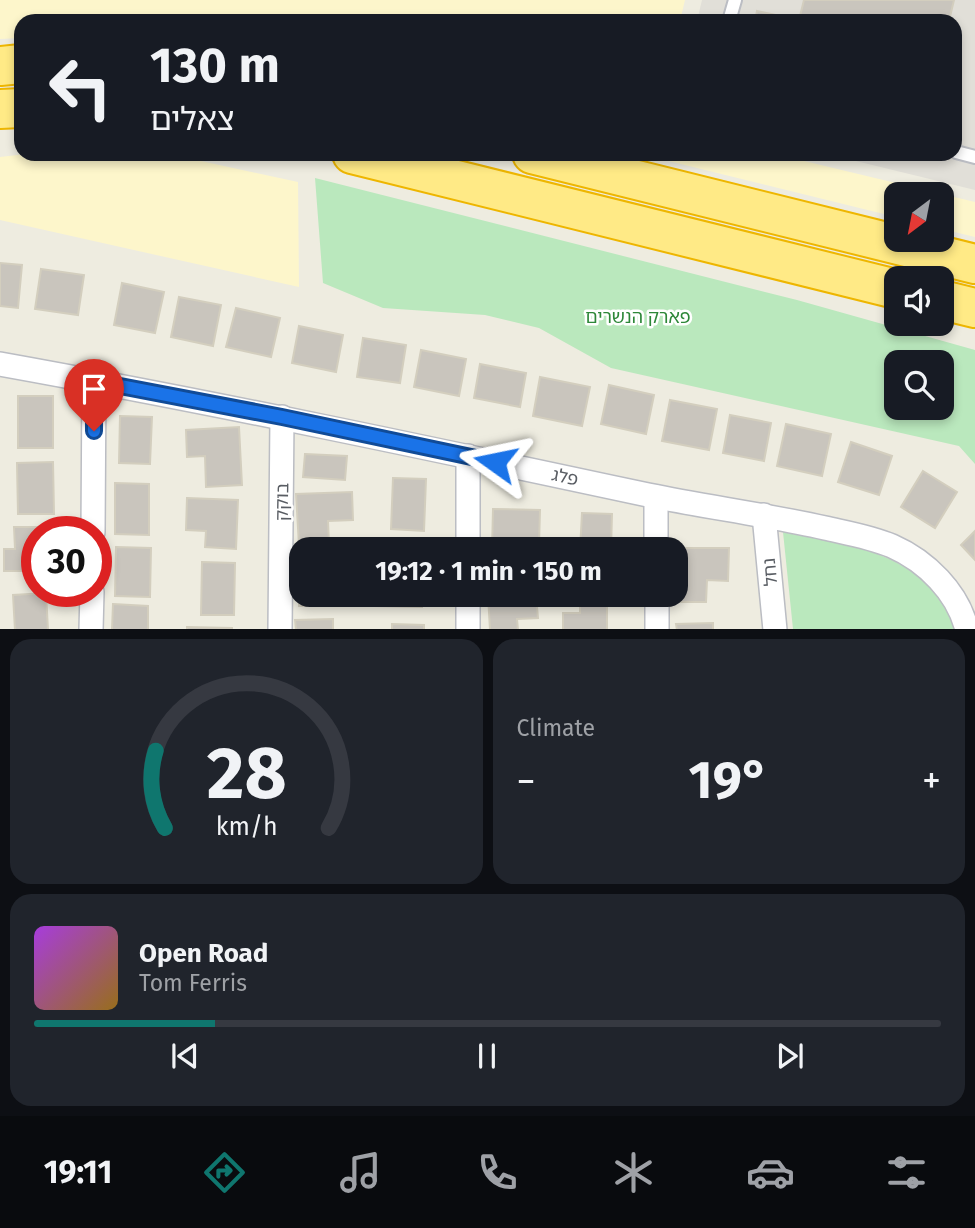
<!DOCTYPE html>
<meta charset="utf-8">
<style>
body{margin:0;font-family:"Fira Sans","Noto Sans Hebrew",sans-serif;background:#20242c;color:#f1f3f6;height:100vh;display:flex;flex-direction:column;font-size:26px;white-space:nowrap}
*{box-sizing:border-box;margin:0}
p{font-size:23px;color:#9ea1a6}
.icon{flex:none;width:38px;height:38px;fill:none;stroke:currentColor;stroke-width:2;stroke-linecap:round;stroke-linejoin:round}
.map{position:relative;height:629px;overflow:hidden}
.sheet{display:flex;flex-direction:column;gap:10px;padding:10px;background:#0d0f14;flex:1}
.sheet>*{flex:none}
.guide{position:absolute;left:14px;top:14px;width:948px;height:147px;border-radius:21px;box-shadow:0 4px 10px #0003;background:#171b24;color:#f1f3f6;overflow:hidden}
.needle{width:46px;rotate:212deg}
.controls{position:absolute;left:884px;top:182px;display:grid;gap:14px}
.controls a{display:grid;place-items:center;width:70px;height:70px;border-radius:14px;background:#171b24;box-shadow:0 4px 10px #0003;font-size:35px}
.speed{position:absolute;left:21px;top:516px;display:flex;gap:14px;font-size:35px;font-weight:700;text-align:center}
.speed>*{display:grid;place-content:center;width:91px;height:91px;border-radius:50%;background:#171b24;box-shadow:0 4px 10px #0003;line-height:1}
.speed .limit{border:10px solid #d22;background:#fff;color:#111}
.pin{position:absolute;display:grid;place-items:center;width:60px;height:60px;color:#fff;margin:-72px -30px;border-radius:50% 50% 50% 0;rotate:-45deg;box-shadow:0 0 7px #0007}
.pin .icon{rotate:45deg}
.me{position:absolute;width:77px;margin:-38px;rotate:282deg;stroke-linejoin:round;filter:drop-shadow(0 0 5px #0008)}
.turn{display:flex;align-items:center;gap:24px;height:147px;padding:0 21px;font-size:32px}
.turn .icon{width:91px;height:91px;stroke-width:2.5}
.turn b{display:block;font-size:49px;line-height:60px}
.big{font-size:52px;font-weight:700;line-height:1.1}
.sheet .card{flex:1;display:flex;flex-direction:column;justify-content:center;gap:10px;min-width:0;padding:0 24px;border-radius:21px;background:#20242c}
.sheet .dial{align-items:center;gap:0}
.dial svg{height:182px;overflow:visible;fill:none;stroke:#363941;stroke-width:7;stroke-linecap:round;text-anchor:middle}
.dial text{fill:#f1f3f6;stroke:none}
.song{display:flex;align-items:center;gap:21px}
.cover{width:84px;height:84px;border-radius:10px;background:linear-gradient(135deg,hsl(280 70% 55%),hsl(40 70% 35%))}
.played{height:7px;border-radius:4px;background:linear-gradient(90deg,#0f766e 20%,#363941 20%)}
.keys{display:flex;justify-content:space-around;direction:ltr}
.heat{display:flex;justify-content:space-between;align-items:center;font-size:38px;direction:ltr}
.sheet .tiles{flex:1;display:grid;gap:10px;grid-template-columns:1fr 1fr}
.card:last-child{grid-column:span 2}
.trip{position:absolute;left:289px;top:537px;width:399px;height:70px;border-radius:21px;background:#171b24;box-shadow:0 4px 10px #0003;font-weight:700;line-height:70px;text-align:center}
.tabs{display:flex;height:112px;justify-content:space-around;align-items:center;background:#090b0e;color:#9ea1a6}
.tabs .icon{width:49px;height:49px}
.tabs .current{color:#0f766e}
.tabs b{font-size:32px;color:#f1f3f6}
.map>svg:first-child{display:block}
</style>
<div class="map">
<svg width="975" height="630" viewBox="0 0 975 630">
<rect width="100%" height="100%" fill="#eeece0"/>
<!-- industrial -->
<path fill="#e1dfd8" d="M702 0H975V190L827 154H956V21H697Z"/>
<!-- green -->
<g fill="#bae8bd" fill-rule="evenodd">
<path d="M315 178 797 300 975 350V464L959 446 611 368 539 328 485 315 383 308 323 283ZM896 362H942V408H896Z"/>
<path d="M783 532C855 547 925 551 955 629H793Z"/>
</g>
<!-- sand -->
<g fill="#fdf6cb">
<path d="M0 0H685L680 21H21V38L0 39Z"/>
<path d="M26 154H169L298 182 299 287 0 220V157Z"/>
<path d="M640 154H775L975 202V237L942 229V194H896V217Z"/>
</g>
<!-- building -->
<g fill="#c9c5bd" stroke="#d3cebe" stroke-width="2">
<path d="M804 0H954L949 21H755L757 11 799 20Z"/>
<path d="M0 263 22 265 18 308 0 306Z"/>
<path d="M41 269 84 275 78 315 35 309Z"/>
<path d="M122 283 164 292 155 333 114 325Z"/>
<path d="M179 297 221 305 213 346 171 337Z"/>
<path d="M236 308 280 318 271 357 226 347Z"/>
<path d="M299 326 343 335 336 372 292 363Z"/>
<path d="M363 338 406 345 400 383 357 377Z"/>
<path d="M421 350 466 359 459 396 414 387Z"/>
<path d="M480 364 526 373 520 407 474 398Z"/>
<path d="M540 377 590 387 582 426 533 416Z"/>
<path d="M609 385 654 395 646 434 601 424Z"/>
<rect x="18" y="396" width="35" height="52"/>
<path d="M670 400 717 409 709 450 662 441Z"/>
<path d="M730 415 771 423 764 461 723 453Z"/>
<path d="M120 416 152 417 150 464 119 463Z"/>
<path d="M786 424 831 434 822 476 777 466Z"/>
<path d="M239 427 242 485 206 487 205 456 187 457 186 430Z"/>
<path d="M851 442 892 456 879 495 838 482Z"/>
<path d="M305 454 347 456 345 480 303 477Z"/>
<path d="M53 462 54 514H18L17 463Z"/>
<path d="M923 471 957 492 935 528 901 507Z"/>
<path d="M393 478 426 479 424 531 391 529Z"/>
<path d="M115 483 149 484V535L115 534Z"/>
<path d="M352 492 353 520 328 521 329 544 299 545 296 494Z"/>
<path d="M187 498 238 500 236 549 205 547 206 531 186 530Z"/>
<path d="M493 509 540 510 539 545 516 544V550H492Z"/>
<path d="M582 513 612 514 611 550H580Z"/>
<path d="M14 527H47V532H37V571H4V549H15Z"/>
<path d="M975 531V560L961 545Z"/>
<path d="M116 547 151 548 150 597 115 596Z"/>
<path d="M676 548H729L728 581 707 580 706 602H676Z"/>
<path d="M299 555H301V595H330V606H299Z"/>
<path d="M202 562 235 563 234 615H201Z"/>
<path d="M46 593 48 630H15L13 595Z"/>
<path d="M375 595H422V607L375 606Z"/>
<path d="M488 595H536L538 618 517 619 518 630H490Z"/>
<path d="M580 595H607V630H563V613H580Z"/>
<path d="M113 604 148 606V630H112Z"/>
<path d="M333 619V630H296L295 620Z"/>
<path d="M713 623V630H677L676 624Z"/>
<path d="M392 624 424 625V630H392Z"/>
<path d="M187 627 232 628V630H187Z"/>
</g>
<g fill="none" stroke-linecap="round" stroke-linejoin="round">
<defs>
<g id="lane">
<path d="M729 21 735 0"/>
<path d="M956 152 975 157"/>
</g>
<g id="street">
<path d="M0 364C217 403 433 449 648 495 707 507 767 515 825 528 847 533 871 537 892 546 926 561 958 592 967 630"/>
<path d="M656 497V550"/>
<path d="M764 515 775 630"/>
<path d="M93 532 94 381"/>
<path d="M468 550V456"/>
<path d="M657 595V630"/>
<path d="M91 630 92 592"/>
<path d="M280 630 282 417"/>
<path d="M468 630V595"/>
</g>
<g id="highway">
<path d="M0 66 21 64"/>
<path d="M0 109 21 108"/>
<path d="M352 154 896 289"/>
<path d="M532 154 975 264"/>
<path d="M942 300 975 308"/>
</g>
</defs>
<!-- lane casing -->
<use href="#lane" stroke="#bbbdc3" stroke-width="16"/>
<!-- street casing -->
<use href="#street" stroke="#bbbdc3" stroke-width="26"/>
<!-- highway casing -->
<use href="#highway" stroke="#eeb600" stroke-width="42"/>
<!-- lane -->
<use href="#lane" stroke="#fff" stroke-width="12"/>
<!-- street -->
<use href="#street" stroke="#fff" stroke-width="23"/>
<!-- highway -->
<use href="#highway" stroke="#ffea86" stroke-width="38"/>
</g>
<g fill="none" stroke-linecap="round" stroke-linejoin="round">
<defs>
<path id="route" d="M94 431V381L282 417 495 462"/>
</defs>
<!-- route casing -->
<use href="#route" stroke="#114b97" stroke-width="18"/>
<!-- route -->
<use href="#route" stroke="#1a73e8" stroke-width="12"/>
</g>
<g text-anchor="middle" stroke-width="5" stroke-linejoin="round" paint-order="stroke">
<!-- park labels -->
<g font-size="18" fill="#2d8738" stroke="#fff">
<text x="638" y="323">פארק הנשרים</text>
</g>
<!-- street labels -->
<g font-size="18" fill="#595d63" stroke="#fff">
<text transform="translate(565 477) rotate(12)" y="6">פלג</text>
<text transform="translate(282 502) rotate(-89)" y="6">בוקק</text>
<text transform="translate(770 572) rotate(-95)" y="6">נחל</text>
</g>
</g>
</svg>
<div class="controls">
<a><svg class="needle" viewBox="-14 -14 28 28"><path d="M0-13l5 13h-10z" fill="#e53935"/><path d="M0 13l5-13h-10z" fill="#9ea1a6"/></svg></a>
<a><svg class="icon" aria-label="sound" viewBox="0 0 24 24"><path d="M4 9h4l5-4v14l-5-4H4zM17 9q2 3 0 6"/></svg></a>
<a><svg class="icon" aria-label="search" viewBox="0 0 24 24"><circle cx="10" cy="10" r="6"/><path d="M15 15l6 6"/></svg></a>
</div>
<div class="speed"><div class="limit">30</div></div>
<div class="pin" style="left:94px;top:431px;background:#d93025"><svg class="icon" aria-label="arrive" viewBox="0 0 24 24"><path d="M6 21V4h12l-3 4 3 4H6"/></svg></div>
<svg class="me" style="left:495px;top:462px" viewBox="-20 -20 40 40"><path d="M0-17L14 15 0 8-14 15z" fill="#1a73e8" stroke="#fff" stroke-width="4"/></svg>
<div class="trip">19:12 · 1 min · 150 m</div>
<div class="guide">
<div class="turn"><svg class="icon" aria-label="left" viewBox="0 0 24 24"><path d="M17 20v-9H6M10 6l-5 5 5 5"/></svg><div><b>130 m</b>צאלים</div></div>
</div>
</div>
<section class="sheet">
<div class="tiles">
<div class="card dial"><svg viewBox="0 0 100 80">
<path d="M14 69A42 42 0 1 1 86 69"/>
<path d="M14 69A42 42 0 0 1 10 35" stroke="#0f766e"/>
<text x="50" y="56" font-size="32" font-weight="700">28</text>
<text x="50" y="72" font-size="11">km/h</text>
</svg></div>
<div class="card"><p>Climate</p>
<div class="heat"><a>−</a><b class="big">19°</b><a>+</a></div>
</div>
<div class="card">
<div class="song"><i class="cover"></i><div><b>Open Road</b><p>Tom Ferris</p></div></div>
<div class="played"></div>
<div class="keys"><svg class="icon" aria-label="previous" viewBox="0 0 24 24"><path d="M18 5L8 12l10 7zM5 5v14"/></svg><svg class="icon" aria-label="pause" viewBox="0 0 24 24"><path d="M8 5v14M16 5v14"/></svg><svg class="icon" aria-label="next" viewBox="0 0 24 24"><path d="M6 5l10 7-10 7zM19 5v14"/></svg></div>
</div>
</div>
</section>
<nav class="tabs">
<b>19:11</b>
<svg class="icon current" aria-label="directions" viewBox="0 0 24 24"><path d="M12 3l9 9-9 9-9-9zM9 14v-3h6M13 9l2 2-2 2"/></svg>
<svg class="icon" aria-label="music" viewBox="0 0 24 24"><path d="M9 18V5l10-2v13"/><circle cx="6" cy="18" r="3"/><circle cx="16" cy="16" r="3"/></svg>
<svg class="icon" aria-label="phone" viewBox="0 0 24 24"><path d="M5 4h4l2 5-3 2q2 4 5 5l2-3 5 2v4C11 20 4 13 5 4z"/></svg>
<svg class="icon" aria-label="climate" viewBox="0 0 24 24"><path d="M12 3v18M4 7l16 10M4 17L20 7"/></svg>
<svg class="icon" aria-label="car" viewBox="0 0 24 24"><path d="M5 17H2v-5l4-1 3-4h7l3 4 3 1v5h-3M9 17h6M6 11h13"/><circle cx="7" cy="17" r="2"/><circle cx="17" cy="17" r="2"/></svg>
<svg class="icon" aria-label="filters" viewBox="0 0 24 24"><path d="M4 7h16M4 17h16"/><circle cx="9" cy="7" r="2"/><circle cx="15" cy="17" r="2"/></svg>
</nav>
